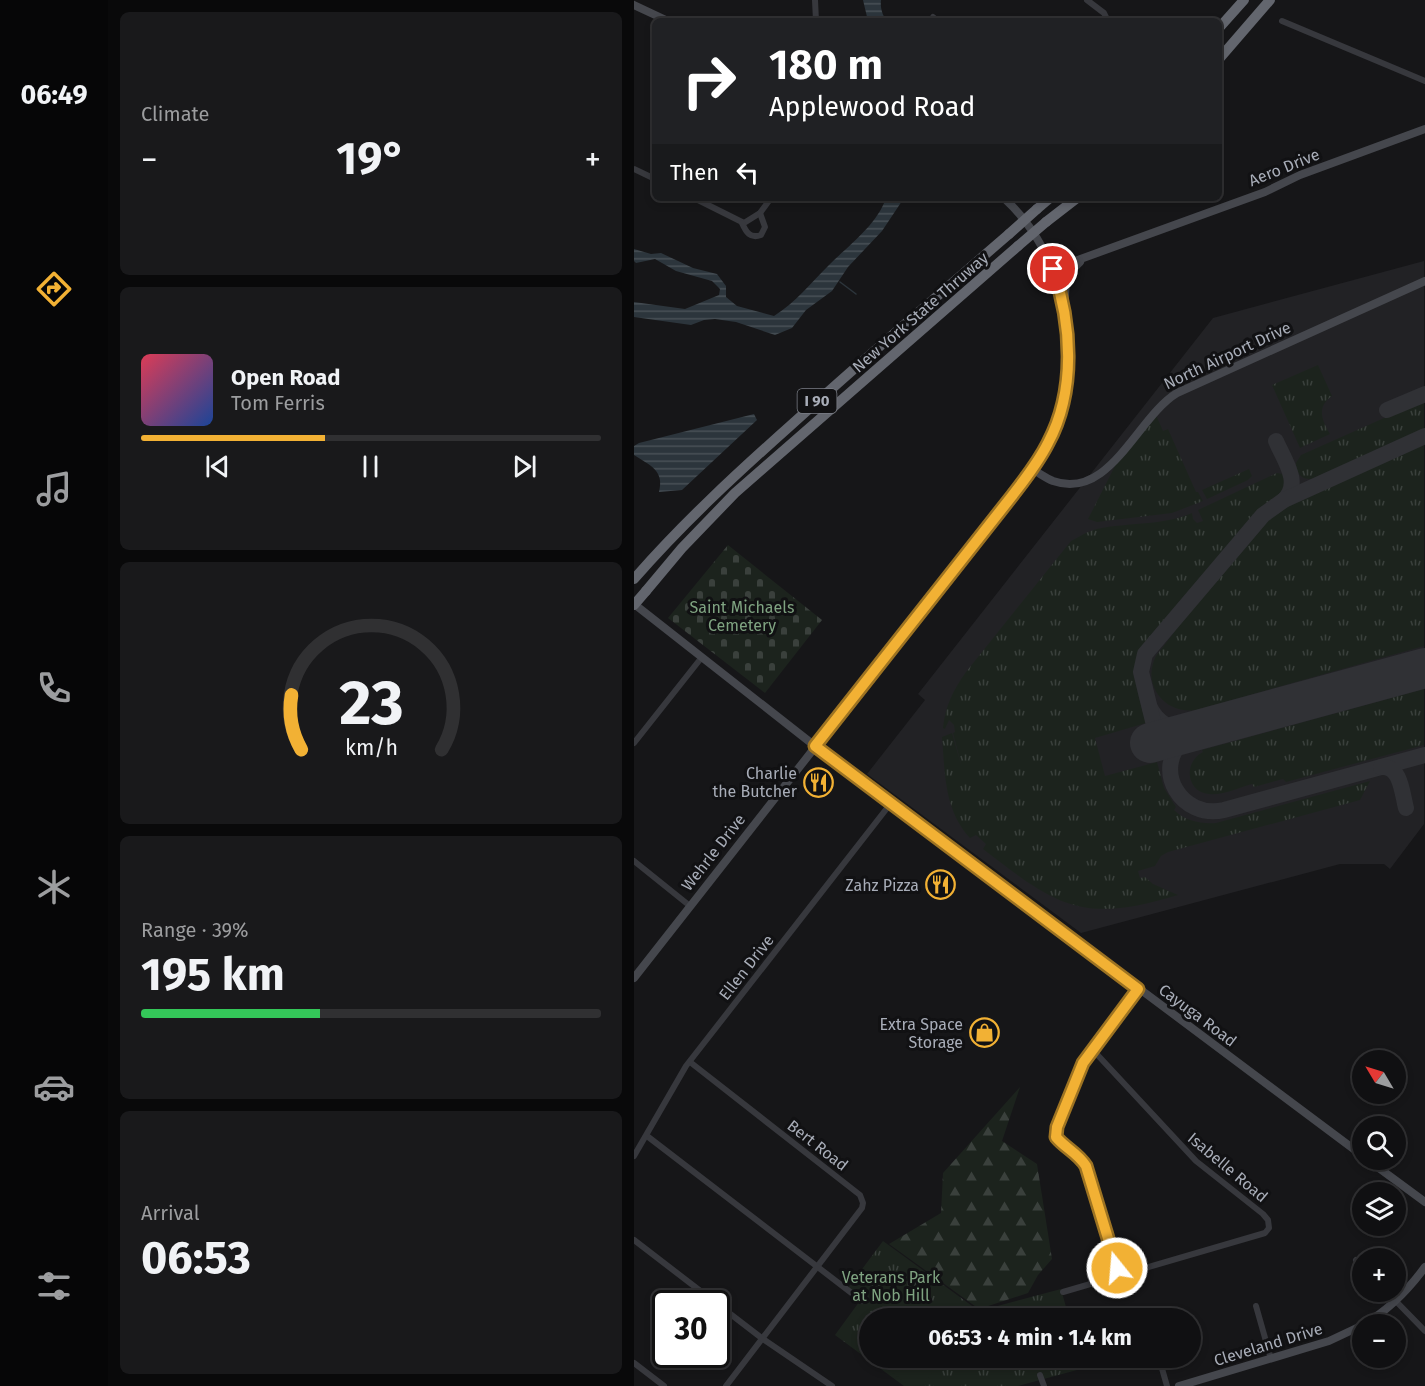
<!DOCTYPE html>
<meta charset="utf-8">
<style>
body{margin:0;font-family:"Fira Sans",sans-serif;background:#19191b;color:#f1f3f6;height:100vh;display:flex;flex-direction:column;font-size:22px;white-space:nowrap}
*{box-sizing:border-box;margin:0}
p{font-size:20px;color:#9c9d9f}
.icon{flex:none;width:33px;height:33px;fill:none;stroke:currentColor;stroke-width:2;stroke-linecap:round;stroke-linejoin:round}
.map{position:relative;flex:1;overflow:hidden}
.sheet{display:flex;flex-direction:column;gap:12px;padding:12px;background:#09090a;width:526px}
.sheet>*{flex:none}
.banner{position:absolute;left:18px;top:18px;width:570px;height:183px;border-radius:9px;box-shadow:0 3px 9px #0003,0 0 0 2px #303032;background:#202124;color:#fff;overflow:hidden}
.needle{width:39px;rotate:308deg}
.buttons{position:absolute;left:718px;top:1050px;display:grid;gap:12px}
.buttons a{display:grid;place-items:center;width:54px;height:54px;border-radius:50%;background:#101012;box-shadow:0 3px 9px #0003,0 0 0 2px #303032;font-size:30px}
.speed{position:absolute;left:18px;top:1290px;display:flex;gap:12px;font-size:30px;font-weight:700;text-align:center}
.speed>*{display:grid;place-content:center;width:78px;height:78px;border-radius:50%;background:#101012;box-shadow:0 3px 9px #0003,0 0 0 2px #303032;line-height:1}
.speed .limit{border:3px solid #111;border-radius:9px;background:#fff;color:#111}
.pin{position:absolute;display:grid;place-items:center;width:51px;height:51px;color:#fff;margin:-26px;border:3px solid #fff;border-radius:50%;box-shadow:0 2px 6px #0007}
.me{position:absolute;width:66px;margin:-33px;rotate:343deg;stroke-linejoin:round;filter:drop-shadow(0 0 4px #0008)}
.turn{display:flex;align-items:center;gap:21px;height:126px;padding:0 18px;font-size:27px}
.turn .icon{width:78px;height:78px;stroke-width:2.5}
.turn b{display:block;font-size:42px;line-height:51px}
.then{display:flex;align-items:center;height:57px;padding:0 18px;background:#0003;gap:12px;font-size:22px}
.big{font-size:45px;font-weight:700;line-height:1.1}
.sheet .widget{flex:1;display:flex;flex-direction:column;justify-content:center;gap:9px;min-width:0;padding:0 21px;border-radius:9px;background:#19191b}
.sheet .dial{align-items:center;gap:0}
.dial svg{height:156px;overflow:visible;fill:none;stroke:#303032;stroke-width:7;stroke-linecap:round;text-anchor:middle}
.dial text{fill:#f1f3f6;stroke:none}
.song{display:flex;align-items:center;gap:18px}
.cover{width:72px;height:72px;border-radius:9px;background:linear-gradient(135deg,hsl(350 70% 55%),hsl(220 70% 35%))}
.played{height:6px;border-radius:3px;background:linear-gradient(90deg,#f2b134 40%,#303032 40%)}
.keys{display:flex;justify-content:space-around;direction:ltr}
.heat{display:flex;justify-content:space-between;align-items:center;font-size:33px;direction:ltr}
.charge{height:9px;border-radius:4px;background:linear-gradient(90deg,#34c759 39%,#303032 0)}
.trip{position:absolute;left:225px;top:1308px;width:342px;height:60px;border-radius:30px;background:#101012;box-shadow:0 3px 9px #0003,0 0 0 2px #303032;font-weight:700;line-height:60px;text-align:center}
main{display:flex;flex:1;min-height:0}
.dock{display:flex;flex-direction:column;width:108px;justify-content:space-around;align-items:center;background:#060607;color:#9c9d9f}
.dock .icon{width:42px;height:42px}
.dock .current{color:#f2b134}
.dock b{font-size:27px;color:#f1f3f6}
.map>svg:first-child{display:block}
</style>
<main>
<nav class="dock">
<b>06:49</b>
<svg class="icon current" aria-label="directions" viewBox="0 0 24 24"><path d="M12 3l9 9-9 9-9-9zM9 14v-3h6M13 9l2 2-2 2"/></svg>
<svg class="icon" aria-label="music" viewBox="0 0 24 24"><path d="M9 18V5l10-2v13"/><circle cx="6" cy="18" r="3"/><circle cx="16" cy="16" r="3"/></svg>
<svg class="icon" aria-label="phone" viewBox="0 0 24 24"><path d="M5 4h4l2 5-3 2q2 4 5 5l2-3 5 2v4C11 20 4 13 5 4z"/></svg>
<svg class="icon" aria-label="climate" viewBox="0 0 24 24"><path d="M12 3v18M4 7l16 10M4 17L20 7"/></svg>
<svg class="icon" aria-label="car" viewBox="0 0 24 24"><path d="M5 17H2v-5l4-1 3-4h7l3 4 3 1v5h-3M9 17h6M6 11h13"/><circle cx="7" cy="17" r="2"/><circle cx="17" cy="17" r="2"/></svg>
<svg class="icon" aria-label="filters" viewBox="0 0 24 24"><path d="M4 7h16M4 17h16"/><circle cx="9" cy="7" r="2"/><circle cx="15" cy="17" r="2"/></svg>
</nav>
<section class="sheet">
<div class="widget"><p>Climate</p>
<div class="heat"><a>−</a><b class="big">19°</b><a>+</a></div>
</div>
<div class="widget">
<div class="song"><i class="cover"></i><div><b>Open Road</b><p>Tom Ferris</p></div></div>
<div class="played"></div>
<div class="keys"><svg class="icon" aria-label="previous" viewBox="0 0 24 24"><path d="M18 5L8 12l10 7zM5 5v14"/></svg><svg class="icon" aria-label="pause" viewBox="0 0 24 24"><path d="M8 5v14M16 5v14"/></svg><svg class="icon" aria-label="next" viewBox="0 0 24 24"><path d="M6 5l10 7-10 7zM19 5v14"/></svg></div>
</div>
<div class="widget dial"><svg viewBox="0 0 100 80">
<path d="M14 69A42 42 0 1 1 86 69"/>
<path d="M14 69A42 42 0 0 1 9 41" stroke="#f2b134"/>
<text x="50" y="56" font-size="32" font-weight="700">23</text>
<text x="50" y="72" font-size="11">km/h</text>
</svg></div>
<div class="widget"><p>Range · 39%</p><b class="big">195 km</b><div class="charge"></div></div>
<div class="widget"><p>Arrival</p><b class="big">06:53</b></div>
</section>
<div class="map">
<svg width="791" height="1386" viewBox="0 0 791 1386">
<defs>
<pattern id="grass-tufts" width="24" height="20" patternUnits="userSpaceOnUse" patternTransform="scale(1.5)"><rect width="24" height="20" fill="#1c231d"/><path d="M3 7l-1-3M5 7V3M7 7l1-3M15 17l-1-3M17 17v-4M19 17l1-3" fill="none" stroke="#3a403c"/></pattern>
<pattern id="forest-firs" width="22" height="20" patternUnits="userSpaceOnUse" patternTransform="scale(1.5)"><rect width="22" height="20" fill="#1c231d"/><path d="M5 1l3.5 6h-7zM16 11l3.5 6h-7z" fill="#3a403c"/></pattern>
<pattern id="cemetery-stones" width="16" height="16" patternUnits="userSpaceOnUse" patternTransform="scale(1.5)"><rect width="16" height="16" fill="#1c231d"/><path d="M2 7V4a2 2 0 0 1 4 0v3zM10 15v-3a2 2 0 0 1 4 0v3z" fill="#3a403c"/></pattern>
<pattern id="water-rules" width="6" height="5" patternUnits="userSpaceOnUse" patternTransform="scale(1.5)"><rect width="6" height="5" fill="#2c353c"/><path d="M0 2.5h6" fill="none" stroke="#485056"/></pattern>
</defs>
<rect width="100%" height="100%" fill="#161618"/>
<!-- built -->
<path fill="#222225" d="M790 261V824L756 869 750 864H706L447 933 233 774 291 700 284 694 579 318Z"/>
<!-- grass -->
<g fill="url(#grass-tufts)">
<path d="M684 365 698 396C682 407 688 420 696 434L666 448 638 385Z"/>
<path d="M786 402H790V429L678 479C668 480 662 474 662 463L667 455Z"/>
<path d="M522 415 529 431 534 429 562 492H564L569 501 538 513 463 522 454 519 481 466Z"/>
<path d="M790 444V646L562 710C531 715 507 685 522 656L567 597 637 516 648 508Z"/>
<path d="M615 469 618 476 614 480 573 499 568 490Z"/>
<path d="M643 473 648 474 652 483 649 491 623 511 510 644C493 672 505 694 512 723L461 738 471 776 523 762 530 788 542 807 540 810C551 821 567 824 582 823L736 781 726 800 534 852 527 856 521 866 504 871 506 878 511 877 519 884 544 895C449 924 424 907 349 849L352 844 342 835 336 838C310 810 311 773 308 737L318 733 328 768 319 733 321 732 320 725 315 720 311 729 309 728C311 707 319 690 332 672L437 541C445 537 454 531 463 529 495 522 528 526 558 513L559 519 563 523 569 521 564 510Z"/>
<path d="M790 689V745L652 782 649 779 620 787 618 784C606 787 588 796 575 794 552 792 549 762 569 752L568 750Z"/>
<path d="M249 1241 345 1311 427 1289 435 1318H236V1358H463L465 1364 384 1386H270L201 1335 228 1298 214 1288Z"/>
</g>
<!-- forest -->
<path fill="url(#forest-firs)" d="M386 1087 368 1141 403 1164 418 1259 404 1275 394 1293 345 1309 255 1244 307 1213 309 1173Z"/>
<!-- cemetery -->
<path fill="url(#cemetery-stones)" d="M94 545 188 620 131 693 34 618Z"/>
<!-- pitch -->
<path fill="#1c231d" d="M239 1358H309L289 1385 276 1386Z"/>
<!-- water -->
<g fill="url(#water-rules)">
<path d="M229 0H247C246 6 248 17 254 21H234Z"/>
<path d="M252 198H270L248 231 214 267 198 291 172 310 158 328 141 335 102 322 81 319 70 320 57 325 0 317V302L51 309 85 295 86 289 78 281 42 271 21 259 2 263 0 261V249L17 254 27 253 59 268 83 274 92 286V297L103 306 140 316C162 302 177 283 195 265 214 246 243 225 252 198Z"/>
<path d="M120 414 123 420 48 490 25 492C31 470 15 465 0 455V446L5 443Z"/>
</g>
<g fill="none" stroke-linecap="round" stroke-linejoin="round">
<!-- stream -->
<path stroke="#2c353c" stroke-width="1.5" d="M206 282 222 294"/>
<!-- taxiway -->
<g stroke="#303135" stroke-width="16">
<path d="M753 410 791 394"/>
<path d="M642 441C650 460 668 483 650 500"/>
<path d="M516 708C526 727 543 733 564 729"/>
<path d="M519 721 507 672 511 654 629 515 650 500 791 436"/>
<path d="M580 726C570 729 558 732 550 739 517 770 548 820 590 810L791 755"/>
<path d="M747 767C767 765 768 793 772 808"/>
</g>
<!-- runway -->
<path stroke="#303135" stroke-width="40" d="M516 743 791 668"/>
<!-- street -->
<g stroke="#37383d" stroke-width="6">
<path d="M181 0 182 21"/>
<path d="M453 0 470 13 474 21"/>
<path d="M299 17 304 21"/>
<path d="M648 21 791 81"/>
<path d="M0 169 21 179"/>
<path d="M60 198 110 223 126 213 137 198"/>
<path d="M108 223C112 232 116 239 127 235L131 227 126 213"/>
<path d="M0 743 68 657"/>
<path d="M0 861 56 906"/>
<path d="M56 1062 226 1195 229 1203 228 1208 92 1386"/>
<path d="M13 1136 228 1301"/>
<path d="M0 1156 52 1066 257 803"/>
<path d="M0 1240 129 1339 198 1386"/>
<path d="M722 1260 729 1267"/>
<path d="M485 1275 451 1166C444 1153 431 1148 422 1137L423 1127 449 1063 504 989"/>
<path d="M429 1292 631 1233 635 1228 634 1220 629 1214 562 1161 458 1049"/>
<path d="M753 1292 791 1331"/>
<path d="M622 1306 637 1359"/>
<path d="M525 1358 533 1386"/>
<path d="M0 1363 30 1386"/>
<path d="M406 1375 410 1386"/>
</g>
<!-- secondary -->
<g stroke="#45474d" stroke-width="8">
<path d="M0 5 34 21"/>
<path d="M419 269 631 192 666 175 791 129"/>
<path d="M431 298C431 281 434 273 446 262"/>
<path d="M399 470C405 473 412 478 419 481 476 501 503 417 543 393L791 281"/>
<path d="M0 604 181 746 729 1156"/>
<path d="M0 978 378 496C392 479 407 460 416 439 450 359 435 258 370 198"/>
<path d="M734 1160 791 1202"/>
<path d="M730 1324C755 1310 774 1290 791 1267"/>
<path d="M545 1386 695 1341 729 1325"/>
</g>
<!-- highway -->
<g stroke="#63666e" stroke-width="10">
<path d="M585 28 610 0"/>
<path d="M585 59 636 0"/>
<path d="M403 209 416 198"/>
<path d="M412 222 443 198"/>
<path d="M0 579C48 524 101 475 156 426 228 361 302 297 375 234"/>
<path d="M12 591 48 548 101 493 384 246"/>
</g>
<!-- highway-bridge -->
<g stroke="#63666e" stroke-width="10">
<path d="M375 234 403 209"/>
<path d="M384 246 412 222"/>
<path d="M0 605 12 591"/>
</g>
</g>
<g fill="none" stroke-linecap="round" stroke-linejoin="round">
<defs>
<path id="route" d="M419 269C438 324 442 391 414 443 404 463 391 479 378 496L181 746 504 989 449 1063 423 1127 422 1137C431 1148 444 1153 452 1166L483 1268"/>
</defs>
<!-- route casing -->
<use href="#route" stroke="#9d7322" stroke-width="15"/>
<!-- route -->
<use href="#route" stroke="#f2b134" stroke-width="10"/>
</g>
<!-- icons -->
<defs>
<symbol id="restaurant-ring" viewBox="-11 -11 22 22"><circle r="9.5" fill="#111113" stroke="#f2b134" stroke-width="1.5"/><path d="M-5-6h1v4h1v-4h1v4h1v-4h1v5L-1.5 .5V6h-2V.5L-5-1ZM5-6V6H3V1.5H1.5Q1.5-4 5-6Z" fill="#f2b134"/></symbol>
<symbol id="shop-ring" viewBox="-11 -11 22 22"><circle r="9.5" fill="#111113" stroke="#f2b134" stroke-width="1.5"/><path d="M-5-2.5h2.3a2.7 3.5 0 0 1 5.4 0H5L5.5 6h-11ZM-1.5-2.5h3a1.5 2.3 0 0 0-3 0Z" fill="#f2b134"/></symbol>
</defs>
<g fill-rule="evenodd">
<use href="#restaurant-ring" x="168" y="766" width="33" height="33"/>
<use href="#restaurant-ring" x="290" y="868" width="33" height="33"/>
<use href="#shop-ring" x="334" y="1016" width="33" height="33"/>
</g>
<g text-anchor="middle" stroke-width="6" stroke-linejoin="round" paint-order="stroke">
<!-- shield labels -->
<rect fill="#111113" stroke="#7b7e86" stroke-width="1.5" x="163.5" y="389" width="39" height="24" rx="4.5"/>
<g font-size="15" font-weight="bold" fill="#a8adb8">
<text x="183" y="406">I 90</text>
</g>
<!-- street labels -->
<g font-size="16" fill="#a8adb8" stroke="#111113">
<text transform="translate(650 167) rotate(-22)" y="6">Aero Drive</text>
<text transform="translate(286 312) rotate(-41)" y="6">New York State Thruway</text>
<text transform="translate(593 355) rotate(-25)" y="6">North Airport Drive</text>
<text transform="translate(79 852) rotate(-52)" y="6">Wehrle Drive</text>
<text transform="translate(112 967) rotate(-52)" y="6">Ellen Drive</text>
<text transform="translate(564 1015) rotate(37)" y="6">Cayuga Road</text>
<text transform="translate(184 1145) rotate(38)" y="6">Bert Road</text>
<text transform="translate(594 1167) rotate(40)" y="6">Isabelle Road</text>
<text transform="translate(634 1344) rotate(-17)" y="6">Cleveland Drive</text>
</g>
<!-- park labels -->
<g font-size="16" fill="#7fa381" stroke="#111113">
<text x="108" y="613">Saint Michaels<tspan x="108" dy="18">Cemetery</tspan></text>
<text x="257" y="1283">Veterans Park<tspan x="257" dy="18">at Nob Hill</tspan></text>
</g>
<!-- poi labels -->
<g font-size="16" fill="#a8adb8" stroke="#111113" text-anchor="end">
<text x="163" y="779">Charlie<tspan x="163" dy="18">the Butcher</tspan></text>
<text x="285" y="891">Zahz Pizza</text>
<text x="329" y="1030">Extra Space<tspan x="329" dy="18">Storage</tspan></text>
</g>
</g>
</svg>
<div class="buttons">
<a><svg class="needle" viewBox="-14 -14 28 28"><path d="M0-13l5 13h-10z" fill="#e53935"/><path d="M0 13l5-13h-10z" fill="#9c9d9f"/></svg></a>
<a><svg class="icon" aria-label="search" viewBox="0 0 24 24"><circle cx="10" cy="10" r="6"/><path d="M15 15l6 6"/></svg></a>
<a><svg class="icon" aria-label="layers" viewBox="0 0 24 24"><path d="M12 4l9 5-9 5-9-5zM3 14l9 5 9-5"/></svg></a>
<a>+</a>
<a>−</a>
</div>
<div class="speed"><div class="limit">30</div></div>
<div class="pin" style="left:419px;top:269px;background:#d93025"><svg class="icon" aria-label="arrive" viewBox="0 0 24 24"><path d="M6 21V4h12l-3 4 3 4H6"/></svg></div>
<svg class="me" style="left:483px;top:1268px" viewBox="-20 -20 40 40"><circle r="17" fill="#f2b134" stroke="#fff" stroke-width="3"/><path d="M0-11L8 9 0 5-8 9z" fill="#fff"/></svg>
<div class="trip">06:53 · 4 min · 1.4 km</div>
<div class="banner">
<div class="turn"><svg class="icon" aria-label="right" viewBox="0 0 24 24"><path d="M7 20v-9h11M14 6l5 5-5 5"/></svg><div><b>180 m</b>Applewood Road</div></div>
<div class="then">Then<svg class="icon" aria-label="left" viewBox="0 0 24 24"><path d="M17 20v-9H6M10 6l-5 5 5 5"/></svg></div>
</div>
</div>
</main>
